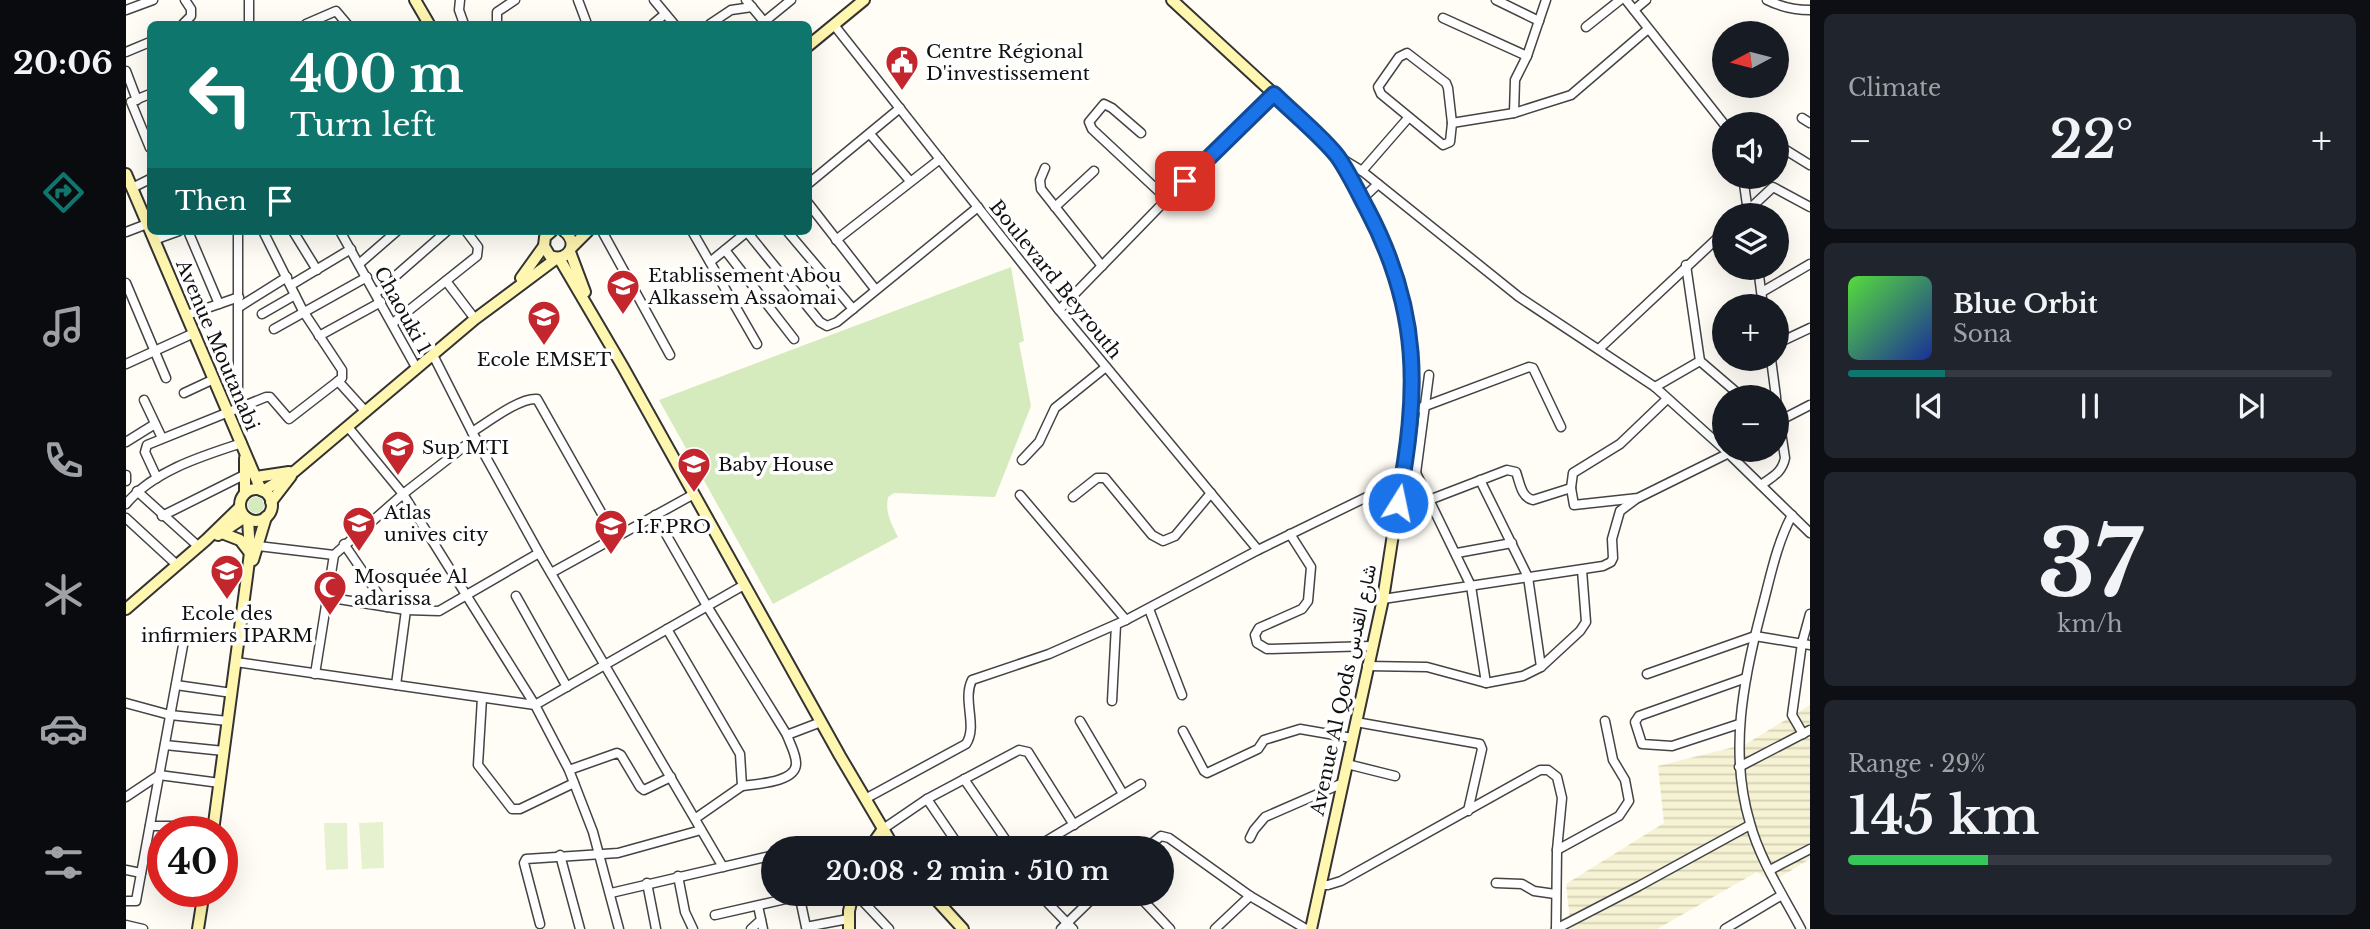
<!DOCTYPE html>
<meta charset="utf-8">
<style>
body{margin:0;font-family:"Libre Baskerville",Vazirmatn,serif;background:#20242c;color:#f1f3f6;height:100vh;display:flex;flex-direction:column;font-size:26px;white-space:nowrap}
*{box-sizing:border-box;margin:0}
p{font-size:23px;color:#9ea1a6}
.icon{flex:none;width:38px;height:38px;fill:none;stroke:currentColor;stroke-width:2;stroke-linecap:round;stroke-linejoin:round}
.map{position:relative;flex:1;overflow:hidden}
.panel{display:flex;flex-direction:column;gap:14px;padding:14px;background:#0d0f14;width:560px}
.panel>*{flex:none}
.banner{position:absolute;left:21px;top:21px;width:665px;height:214px;border-radius:10px;box-shadow:0 7px 28px #0002;background:#0f766e;color:#fff;overflow:hidden}
.needle{width:46px;rotate:263deg}
.tools{position:absolute;left:1586px;top:21px;display:grid;gap:14px}
.tools a{display:grid;place-items:center;width:77px;height:77px;border-radius:50%;background:#171b24;box-shadow:0 7px 28px #0002;font-size:35px}
.speed{position:absolute;left:21px;top:816px;display:flex;gap:14px;font-size:35px;font-weight:700;text-align:center}
.speed>*{display:grid;place-content:center;width:91px;height:91px;border-radius:50%;background:#171b24;box-shadow:0 7px 28px #0002;line-height:1}
.speed .limit{border:10px solid #d22;background:#fff;color:#111}
.pin{position:absolute;display:grid;place-items:center;width:60px;height:60px;color:#fff;margin:-30px;border-radius:14px;box-shadow:0 4px 10px #0006}
.me{position:absolute;width:77px;margin:-38px;rotate:10deg;stroke-linejoin:round;filter:drop-shadow(0 0 5px #0008)}
.turn{display:flex;align-items:center;gap:24px;height:147px;padding:0 28px;font-size:32px}
.turn .icon{width:91px;height:91px;stroke-width:2.5}
.turn b{display:block;font-size:49px;line-height:60px}
.then{display:flex;align-items:center;height:66px;padding:0 28px;background:#0003;gap:14px;font-size:26px}
.big{font-size:52px;font-weight:600;line-height:1.1}
.panel .widget{flex:1;display:flex;flex-direction:column;justify-content:center;gap:10px;min-width:0;padding:0 24px;border-radius:10px;background:#20242c}
.panel .dial{align-items:center;gap:0}
.dial b{font-size:91px;line-height:1}
.song{display:flex;align-items:center;gap:21px}
.cover{width:84px;height:84px;border-radius:10px;background:linear-gradient(135deg,hsl(110 70% 55%),hsl(230 70% 35%))}
.played{height:7px;border-radius:4px;background:linear-gradient(90deg,#0f766e 20%,#363941 20%)}
.keys{display:flex;justify-content:space-around;direction:ltr}
.heat{display:flex;justify-content:space-between;align-items:center;font-size:38px;direction:ltr}
.charge{height:10px;border-radius:5px;background:linear-gradient(90deg,#34c759 29%,#363941 0)}
.trip{position:absolute;left:635px;top:836px;width:413px;height:70px;border-radius:35px;background:#171b24;box-shadow:0 7px 28px #0002;font-weight:600;line-height:70px;text-align:center}
main{display:flex;flex:1;min-height:0}
.tabs{display:flex;flex-direction:column;width:126px;justify-content:space-around;align-items:center;background:#090b0e;color:#9ea1a6}
.tabs .icon{width:49px;height:49px}
.tabs .selected{color:#0f766e}
.tabs b{font-size:32px;color:#f1f3f6}
.map>svg:first-child{display:block}
</style>
<main>
<nav class="tabs">
<b>20:06</b>
<svg class="icon selected" aria-label="directions" viewBox="0 0 24 24"><path d="M12 3l9 9-9 9-9-9zM9 14v-3h6M13 9l2 2-2 2"/></svg>
<svg class="icon" aria-label="music" viewBox="0 0 24 24"><path d="M9 18V5l10-2v13"/><circle cx="6" cy="18" r="3"/><circle cx="16" cy="16" r="3"/></svg>
<svg class="icon" aria-label="phone" viewBox="0 0 24 24"><path d="M5 4h4l2 5-3 2q2 4 5 5l2-3 5 2v4C11 20 4 13 5 4z"/></svg>
<svg class="icon" aria-label="climate" viewBox="0 0 24 24"><path d="M12 3v18M4 7l16 10M4 17L20 7"/></svg>
<svg class="icon" aria-label="car" viewBox="0 0 24 24"><path d="M5 17H2v-5l4-1 3-4h7l3 4 3 1v5h-3M9 17h6M6 11h13"/><circle cx="7" cy="17" r="2"/><circle cx="17" cy="17" r="2"/></svg>
<svg class="icon" aria-label="filters" viewBox="0 0 24 24"><path d="M4 7h16M4 17h16"/><circle cx="9" cy="7" r="2"/><circle cx="15" cy="17" r="2"/></svg>
</nav>
<div class="map">
<svg width="1684" height="929" viewBox="0 0 1684 929">
<defs>
<pattern id="farmland-rules" width="6" height="5" patternUnits="userSpaceOnUse" patternTransform="scale(1.75)"><rect width="6" height="5" fill="#f6f3d4"/><path d="M0 2.5h6" fill="none" stroke="#d2cfb5"/></pattern>
</defs>
<rect width="100%" height="100%" fill="#fffdf5"/>
<!-- farmland -->
<path fill="url(#farmland-rules)" d="M1684 705V859L1646 882 1631 872 1531 929H1445L1440 884 1538 823 1532 766 1620 744Z"/>
<!-- grass -->
<g fill="#d5ebbd">
<path d="M885 267 898 341 893 343 905 406 869 497 768 493 762 497C759 513 765 523 772 537L647 604 533 400Z"/>
<circle cx="130" cy="505" r="8"/>
</g>
<!-- pitch -->
<g fill="#e6f2cf">
<path d="M257 822 258 868 236 869 233 823Z"/>
<path d="M198 823H221L222 869 200 870Z"/>
</g>
<g fill="none" stroke-linecap="round" stroke-linejoin="round">
<defs>
<g id="street">
<path d="M123 0V24"/>
<path d="M334 0 333 10 338 24"/>
<path d="M452 0 461 24"/>
<path d="M528 0 548 24"/>
<path d="M620 0 640 24"/>
<path d="M1370 0 1413 21"/>
<path d="M1500 0 1598 124"/>
<path d="M1641 0C1655 7 1669 10 1684 10"/>
<path d="M0 10 27 0"/>
<path d="M1508 10 1520 0"/>
<path d="M1317 18 1401 56"/>
<path d="M638 22 665 0"/>
<path d="M57 24 65 16V9L59 0"/>
<path d="M180 24 210 11 221 24"/>
<path d="M371 24V12L389 0"/>
<path d="M527 24 539 14"/>
<path d="M584 24 605 10 626 7"/>
<path d="M708 25 933 310 1132 550"/>
<path d="M1460 27 1494 0"/>
<path d="M0 52 24 42"/>
<path d="M0 71 11 100"/>
<path d="M9 100 24 94"/>
<path d="M5 102 24 148"/>
<path d="M1388 113 1389 80 1401 56 1420 0"/>
<path d="M1676 118 1684 123"/>
<path d="M1326 123 1388 113 1445 95 1522 29"/>
<path d="M1015 133 986 108 978 104 963 122 966 129 1041 199"/>
<path d="M744 134 784 181"/>
<path d="M1650 144 1684 165"/>
<path d="M1213 157 1236 171 1393 297 1529 387 1598 449"/>
<path d="M919 168 914 180 915 189 976 266"/>
<path d="M1236 171 1283 117 1317 145 1324 142 1326 123 1322 88 1320 83 1281 53 1273 57 1252 87 1255 94 1283 117"/>
<path d="M1617 177 1622 212"/>
<path d="M682 184 774 108"/>
<path d="M6 188 24 179"/>
<path d="M1236 199 1252 184"/>
<path d="M682 203 749 289"/>
<path d="M929 207 968 171"/>
<path d="M1617 215 1647 187 1684 207"/>
<path d="M62 231 93 304"/>
<path d="M167 231 191 270"/>
<path d="M214 231 291 369"/>
<path d="M476 231 544 355"/>
<path d="M566 231 631 344"/>
<path d="M661 231 727 309"/>
<path d="M0 232 21 224"/>
<path d="M621 232 694 322 701 326 711 322 852 207"/>
<path d="M28 240 53 231"/>
<path d="M710 240 814 159"/>
<path d="M599 250 668 339"/>
<path d="M584 262 622 231"/>
<path d="M233 264 271 231"/>
<path d="M1632 268 1637 306"/>
<path d="M320 281 349 319"/>
<path d="M0 283 40 378"/>
<path d="M165 285 225 249"/>
<path d="M1636 292 1684 264"/>
<path d="M250 293 321 231"/>
<path d="M113 307 161 277"/>
<path d="M933 310 1041 199 1148 94"/>
<path d="M136 314 169 295"/>
<path d="M61 315 113 297"/>
<path d="M267 323 351 256 352 247 340 231"/>
<path d="M148 329 241 277"/>
<path d="M193 336 255 302"/>
<path d="M1650 344 1684 328"/>
<path d="M1473 349 1598 232"/>
<path d="M307 355 346 432 413 553 597 867"/>
<path d="M1645 359 1650 397"/>
<path d="M1574 361 1616 397"/>
<path d="M0 364 68 333"/>
<path d="M212 381 240 412"/>
<path d="M1529 387 1574 361 1560 265"/>
<path d="M58 393 88 379"/>
<path d="M1541 399 1494 444 1447 473 1445 488 1448 505 1512 498 1603 453"/>
<path d="M18 400 36 438"/>
<path d="M112 409V231"/>
<path d="M1286 411 1403 367 1407 368 1435 427"/>
<path d="M1650 420 1653 421 1684 405"/>
<path d="M222 427 277 494 409 705 443 770 467 832 493 929"/>
<path d="M346 432C361 423 394 397 411 399L489 537"/>
<path d="M0 442 29 424"/>
<path d="M1601 452 1684 533"/>
<path d="M896 460 913 442 929 408 980 367"/>
<path d="M1290 473 1303 375"/>
<path d="M0 475V481"/>
<path d="M31 478 19 452 21 445 140 397H144L163 419 216 378V370L177 311 137 231"/>
<path d="M1354 480 1402 577 1415 667"/>
<path d="M1635 485C1646 477 1656 473 1659 458L1650 399"/>
<path d="M11 491 73 547"/>
<path d="M894 495 1000 620"/>
<path d="M947 497 971 478H979L1026 535 1037 541 1049 536 1085 493"/>
<path d="M1303 500 1381 470 1390 472C1394 483 1395 497 1407 500L1445 488"/>
<path d="M0 504C27 471 76 456 116 443"/>
<path d="M529 515 581 606 661 735 695 722"/>
<path d="M1666 515C1650 545 1644 579 1635 612 1617 681 1603 753 1624 823 1634 860 1657 895 1675 929"/>
<path d="M36 516 120 474"/>
<path d="M0 518 51 565"/>
<path d="M1164 534 1185 567 1182 601 1176 609 1133 628 1129 635 1131 643 1141 649 1245 646"/>
<path d="M218 544 261 607"/>
<path d="M132 546 208 555"/>
<path d="M1331 553 1386 543"/>
<path d="M425 573 568 494"/>
<path d="M390 596 441 687"/>
<path d="M200 597 280 610 313 611 413 553"/>
<path d="M1257 599 1477 566 1485 562 1487 558 1486 539 1494 511 1510 499"/>
<path d="M1023 609 1056 695"/>
<path d="M541 629 614 754 616 786 570 818"/>
<path d="M110 662 409 705 618 585"/>
<path d="M1241 666 1301 667 1360 683 1397 676 1415 667 1454 631 1460 622 1456 570"/>
<path d="M189 674 208 555 277 494 349 438"/>
<path d="M1521 674 1629 636 1684 645"/>
<path d="M50 685 106 693"/>
<path d="M270 685 280 610"/>
<path d="M356 698 352 765 386 809H394L448 783"/>
<path d="M986 701 990 625"/>
<path d="M0 703 44 715 102 721"/>
<path d="M954 721 997 794"/>
<path d="M1230 722 1354 744 1356 749 1342 811"/>
<path d="M1613 724 1546 746 1516 744 1509 722 1513 716 1620 678"/>
<path d="M1057 731 1078 771 1081 773 1132 749 1138 740 1174 729 1226 738"/>
<path d="M1677 734 1666 715 1676 643 1684 614"/>
<path d="M39 745 98 751"/>
<path d="M1221 764 1269 776"/>
<path d="M1613 767 1684 730"/>
<path d="M443 770 491 753 495 755 514 787 518 790 545 777"/>
<path d="M838 779 886 849"/>
<path d="M616 786C631 784 671 782 670 763 670 754 664 744 661 735"/>
<path d="M0 797 33 775 94 783"/>
<path d="M739 799 840 744C852 726 836 700 846 680L923 654 1000 620 1132 550 1290 473 1345 586 1360 683"/>
<path d="M801 799 835 849"/>
<path d="M24 826H75"/>
<path d="M757 829 801 799 893 750 902 752 948 825"/>
<path d="M1124 838 1128 830 1139 817 1217 783"/>
<path d="M907 849 1015 784"/>
<path d="M1019 849 1035 836 1043 838 1124 896 1180 929"/>
<path d="M1431 850 1493 816 1503 801 1499 780 1487 760 1479 721"/>
<path d="M434 855 454 929"/>
<path d="M0 870 15 873"/>
<path d="M1644 870 1684 849"/>
<path d="M552 876 559 912 567 929"/>
<path d="M521 883 530 929"/>
<path d="M1370 883 1396 884 1408 891 1429 894"/>
<path d="M1194 885H1202L1215 881 1405 775 1414 770H1422L1431 777 1436 798 1431 850 1430 929"/>
<path d="M485 893 648 855"/>
<path d="M673 894 680 927 722 919"/>
<path d="M730 894 763 929"/>
<path d="M913 894 947 929"/>
<path d="M1011 894 1044 929"/>
<path d="M0 901H10L58 640"/>
<path d="M632 906 637 929"/>
<path d="M589 915 673 896"/>
<path d="M414 924 398 863 400 859 492 853 575 830"/>
<path d="M0 925 17 929"/>
<path d="M625 929 635 920"/>
<path d="M935 929 971 894"/>
<path d="M1089 929 1124 896"/>
<path d="M1430 929 1513 886 1624 825"/>
<path d="M1599 929 1656 895"/>
</g>
<g id="secondary">
<path d="M289 0 303 24"/>
<path d="M1046 0 1148 94 1211 156 1250 226 1267 265 1278 308 1286 351V411L1257 599 1185 929"/>
<path d="M682 46 738 0"/>
<path d="M0 174 135 490"/>
<path d="M426 231 419 237 418 246 424 256C442 263 454 243 438 231"/>
<path d="M446 247 462 231"/>
<path d="M444 252 459 292"/>
<path d="M433 258 497 367 714 756 769 849"/>
<path d="M395 278 418 246"/>
<path d="M130 477 163 472"/>
<circle cx="130" cy="505" r="16"/>
<path d="M137 491 169 471 349 319 431 258"/>
<path d="M119 493V458"/>
<path d="M145 502 165 476"/>
<path d="M96 533 114 540 124 553"/>
<path d="M92 535 119 517"/>
<path d="M127 560 140 517"/>
<path d="M0 609 80 540 114 507"/>
<path d="M87 831 121 576 124 553 122 519"/>
<path d="M743 849 757 829"/>
<path d="M805 894 837 929"/>
<path d="M72 929 78 891"/>
<path d="M723 929V911L727 894"/>
</g>
</defs>
<!-- street casing -->
<use href="#street" stroke="#444" stroke-width="11"/>
<!-- secondary casing -->
<use href="#secondary" stroke="#333" stroke-width="14"/>
<!-- street -->
<use href="#street" stroke="#fff" stroke-width="8"/>
<!-- secondary -->
<use href="#secondary" stroke="#fff6b0" stroke-width="10"/>
</g>
<g fill="none" stroke-linecap="round" stroke-linejoin="round">
<defs>
<path id="route" d="M1059 181 1148 94C1166 112 1198 138 1212 157 1223 173 1232 192 1241 209 1295 311 1293 392 1272 503"/>
</defs>
<!-- route casing -->
<use href="#route" stroke="#114b97" stroke-width="18"/>
<!-- route -->
<use href="#route" stroke="#1a73e8" stroke-width="12"/>
</g>
<!-- icons -->
<defs>
<symbol id="civic-pin" viewBox="-11 -11 22 30"><path d="M0 17L-7.5 6A9.5 9.5 0 1 1 7.5 6Z" fill="#c4262e" stroke="#fff"/><path d="M-.6-6.5H3V-4.5H.6V-3L4-1V1h2V6H-6V1h2V-1L-.6-3ZM-1.2 2.5V6h2.4V2.5Z" fill="#fff"/></symbol>
<symbol id="university-pin" viewBox="-11 -11 22 30"><path d="M0 17L-7.5 6A9.5 9.5 0 1 1 7.5 6Z" fill="#c4262e" stroke="#fff"/><path d="M0-5L7-2L0 1L-7-2ZM-4 1L0 2.5L4 1V4Q0 6-4 4Z" fill="#fff"/></symbol>
<symbol id="mosque-pin" viewBox="-11 -11 22 30"><path d="M0 17L-7.5 6A9.5 9.5 0 1 1 7.5 6Z" fill="#c4262e" stroke="#fff"/><path d="M3.5-4.9A6 6 0 1 0 3.5 4.9A5 5 0 1 1 3.5-4.9Z" fill="#fff"/></symbol>
</defs>
<g fill-rule="evenodd">
<use href="#civic-pin" x="757" y="43" width="38" height="52"/>
<use href="#university-pin" x="478" y="267" width="38" height="52"/>
<use href="#university-pin" x="399" y="298" width="38" height="52"/>
<use href="#university-pin" x="253" y="428" width="38" height="52"/>
<use href="#university-pin" x="549" y="445" width="38" height="52"/>
<use href="#university-pin" x="214" y="504" width="38" height="52"/>
<use href="#university-pin" x="466" y="507" width="38" height="52"/>
<use href="#university-pin" x="82" y="552" width="38" height="52"/>
<use href="#mosque-pin" x="185" y="568" width="38" height="52"/>
</g>
<g text-anchor="middle" stroke-width="7" stroke-linejoin="round" paint-order="stroke">
<!-- poi labels -->
<g font-size="19" fill="#111" stroke="#fff" text-anchor="start">
<text x="800" y="58">Centre Régional<tspan x="800" dy="22">D'investissement</tspan></text>
<text x="522" y="282">Etablissement Abou<tspan x="522" dy="22">Alkassem Assaomai</tspan></text>
<text x="418" y="366" text-anchor="middle">Ecole EMSET</text>
<text x="296" y="454">Sup MTI</text>
<text x="592" y="471">Baby House</text>
<text x="258" y="519">Atlas<tspan x="258" dy="22">unives city</tspan></text>
<text x="510" y="533">I.F.PRO</text>
<text x="228" y="583">Mosquée Al<tspan x="228" dy="22">adarissa</tspan></text>
<text x="101" y="620" text-anchor="middle">Ecole des<tspan x="101" dy="22">infirmiers IPARM</tspan></text>
</g>
<!-- street labels -->
<g font-size="19" fill="#111" stroke="#fff">
<text transform="translate(930 279) rotate(51)" y="7">Boulevard Beyrouth</text>
<text transform="translate(277 310) rotate(61)" y="7">Chaouki 1</text>
<text transform="translate(92 345) rotate(67)" y="7">Avenue Moutanabi</text>
<text transform="translate(1217 690) rotate(-78)" y="7">Avenue Al Qods شارع القدس</text>
</g>
</g>
</svg>
<div class="tools">
<a><svg class="needle" viewBox="-14 -14 28 28"><path d="M0-13l5 13h-10z" fill="#e53935"/><path d="M0 13l5-13h-10z" fill="#9ea1a6"/></svg></a>
<a><svg class="icon" aria-label="sound" viewBox="0 0 24 24"><path d="M4 9h4l5-4v14l-5-4H4zM17 9q2 3 0 6"/></svg></a>
<a><svg class="icon" aria-label="layers" viewBox="0 0 24 24"><path d="M12 4l9 5-9 5-9-5zM3 14l9 5 9-5"/></svg></a>
<a>+</a>
<a>−</a>
</div>
<div class="speed"><div class="limit">40</div></div>
<div class="pin" style="left:1059px;top:181px;background:#d93025"><svg class="icon" aria-label="arrive" viewBox="0 0 24 24"><path d="M6 21V4h12l-3 4 3 4H6"/></svg></div>
<svg class="me" style="left:1272px;top:503px" viewBox="-20 -20 40 40"><circle r="17" fill="#1a73e8" stroke="#fff" stroke-width="3"/><path d="M0-11L8 9 0 5-8 9z" fill="#fff"/></svg>
<div class="trip">20:08 · 2 min · 510 m</div>
<div class="banner">
<div class="turn"><svg class="icon" aria-label="left" viewBox="0 0 24 24"><path d="M17 20v-9H6M10 6l-5 5 5 5"/></svg><div><b>400 m</b>Turn left</div></div>
<div class="then">Then<svg class="icon" aria-label="arrive" viewBox="0 0 24 24"><path d="M6 21V4h12l-3 4 3 4H6"/></svg></div>
</div>
</div>
<section class="panel">
<div class="widget"><p>Climate</p>
<div class="heat"><a>−</a><b class="big">22°</b><a>+</a></div>
</div>
<div class="widget">
<div class="song"><i class="cover"></i><div><b>Blue Orbit</b><p>Sona</p></div></div>
<div class="played"></div>
<div class="keys"><svg class="icon" aria-label="previous" viewBox="0 0 24 24"><path d="M18 5L8 12l10 7zM5 5v14"/></svg><svg class="icon" aria-label="pause" viewBox="0 0 24 24"><path d="M8 5v14M16 5v14"/></svg><svg class="icon" aria-label="next" viewBox="0 0 24 24"><path d="M6 5l10 7-10 7zM19 5v14"/></svg></div>
</div>
<div class="widget dial"><b>37</b><p>km/h</p></div>
<div class="widget"><p>Range · 29%</p><b class="big">145 km</b><div class="charge"></div></div>
</section>
</main>
